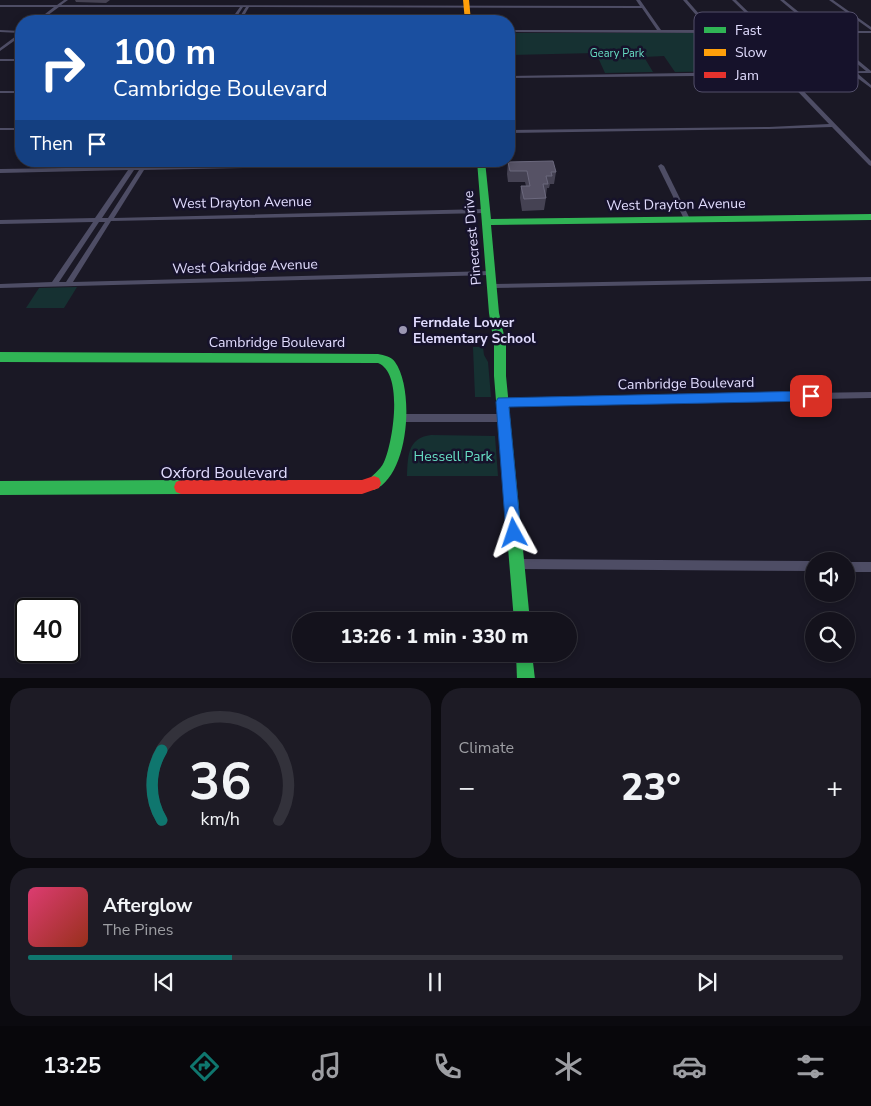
<!DOCTYPE html>
<meta charset="utf-8">
<style>
body{margin:0;font-family:"Nunito Sans",sans-serif;background:#1d1b25;color:#f1f3f6;height:100vh;display:flex;flex-direction:column;font-size:19px;white-space:nowrap}
*{box-sizing:border-box;margin:0}
p{font-size:16px;color:#9d9ea3}
.icon{flex:none;width:28px;height:28px;fill:none;stroke:currentColor;stroke-width:2;stroke-linecap:round;stroke-linejoin:round}
.map{position:relative;height:678px;overflow:hidden}
.details{display:flex;flex-direction:column;gap:10px;padding:10px;background:#0b0a0f;flex:1}
.details>*{flex:none}
.banner{position:absolute;left:15px;top:15px;width:500px;height:152px;border-radius:20px;box-shadow:0 2px 8px #0003,0 0 0 1px #33323b;background:#1a4fa0;color:#fff;overflow:hidden}
.controls{position:absolute;left:805px;top:552px;display:grid;gap:10px}
.controls a{display:grid;place-items:center;width:50px;height:50px;border-radius:50%;background:#14121c;box-shadow:0 2px 8px #0003,0 0 0 1px #33323b;font-size:25px}
.speed{position:absolute;left:15px;top:598px;display:flex;gap:10px;font-size:25px;font-weight:700;text-align:center}
.speed>*{display:grid;place-content:center;width:65px;height:65px;border-radius:50%;background:#14121c;box-shadow:0 2px 8px #0003,0 0 0 1px #33323b;line-height:1}
.speed .limit{border:2px solid #111;border-radius:8px;background:#fff;color:#111}
.pin{position:absolute;display:grid;place-items:center;width:42px;height:42px;color:#fff;margin:-21px;border-radius:10px;box-shadow:0 2px 8px #0006}
.me{position:absolute;width:55px;margin:-28px;rotate:355deg;stroke-linejoin:round;filter:drop-shadow(0 0 4px #0008)}
.turn{display:flex;align-items:center;gap:18px;height:105px;padding:0 15px;font-size:22px}
.turn .icon{width:65px;height:65px;stroke-width:2.5}
.turn b{display:block;font-size:35px;line-height:42px}
.then{display:flex;align-items:center;height:48px;padding:0 15px;background:#0003;gap:10px;font-size:19px}
.big{font-size:38px;font-weight:800;line-height:1.1}
.details .tile{flex:1;display:flex;flex-direction:column;justify-content:center;gap:8px;min-width:0;padding:0 18px;border-radius:20px;background:#1d1b25}
.details .dial{align-items:center;gap:0}
.dial svg{height:130px;overflow:visible;fill:none;stroke:#33323b;stroke-width:7;stroke-linecap:round;text-anchor:middle}
.dial text{fill:#f1f3f6;stroke:none}
.song{display:flex;align-items:center;gap:15px}
.cover{width:60px;height:60px;border-radius:8px;background:linear-gradient(135deg,hsl(340 70% 55%),hsl(10 70% 35%))}
.played{height:5px;border-radius:2px;background:linear-gradient(90deg,#0f766e 25%,#33323b 25%)}
.keys{display:flex;justify-content:space-around;direction:ltr}
.heat{display:flex;justify-content:space-between;align-items:center;font-size:28px;direction:ltr}
.details .tiles{flex:1;display:grid;gap:10px;grid-template-columns:1fr 1fr}
.tile:last-child{grid-column:span 2}
.trip{position:absolute;left:292px;top:612px;width:285px;height:50px;border-radius:25px;background:#14121c;box-shadow:0 2px 8px #0003,0 0 0 1px #33323b;font-weight:800;line-height:50px;text-align:center}
.tab-bar{display:flex;height:80px;justify-content:space-around;align-items:center;background:#08070b;color:#9d9ea3}
.tab-bar .icon{width:35px;height:35px}
.tab-bar .active{color:#0f766e}
.tab-bar b{font-size:22px;color:#f1f3f6}
.map>svg:first-child{display:block}
</style>
<div class="map">
<svg width="871" height="679" viewBox="0 0 871 679">
<rect width="100%" height="100%" fill="#1a1825"/>
<!-- green -->
<g fill="#163132">
<path d="M509 33H709L742 71 675 72 664 56 644 57 653 72 605 73 596 53 511 55 514 69H509Z"/>
<path d="M77 287 64 308H26L39 288Z"/>
<path d="M473 347H483L484 355 488 362 491 397H475Z"/>
<path d="M431 435 495 436 498 476H407C408 457 407 438 431 435Z"/>
</g>
<g fill="none" stroke-linecap="round" stroke-linejoin="round">
<!-- street -->
<g fill="#4e4d65" fill-rule="evenodd">
<path d="M64 0H68L61 5 640 6 636 0H640L661 30H709L683 0H687L713 30 764 31 732 0H736L768 31H817L780 0H784L822 31H871V33H825L871 71V73H857L871 85V88L852 74H787L871 161V166L869 165 832 127 769 129 509 133V130L769 127 829 124 782 75 509 78V76L745 72 711 33 509 32V30H657L642 8 249 7 241 21H237L246 7H243L234 21H230L240 7H59L40 21H36L54 7H0V5H57ZM715 33H766L806 72H750ZM770 33H820L866 71 811 72Z"/>
<path d="M829 0H833L871 27V30Z"/>
<path d="M0 30 21 31V36L0 51V48L20 33 0 32Z"/>
<rect x="0" y="59" width="21" height="2"/>
<rect x="0" y="91" width="21" height="2"/>
<rect x="0" y="128" width="21" height="2"/>
<path d="M134 161H140L136 167 141 166 144 161H150L146 166 391 161H484L481 163 144 170 114 218 485 209 488 211 485 213 111 221 73 282 491 271 494 273 491 275 0 288V284L52 282 93 222 0 224V220L95 218 128 170 0 173V169L130 167ZM134 170H139L108 218H102ZM99 222H105L66 282H59Z"/>
<path d="M661 164 664 166 690 219 689 220 687 221 684 219 658 166Z"/>
<path d="M871 277V281L492 288 489 286 492 284Z"/>
<path d="M871 392V398L503 406 500 404 499 402 500 400 503 398Z"/>
<path d="M398 414H504L507 415 508 418 507 421 504 422H398L395 421 394 418 395 415Z"/>
<path d="M517 559 814 561H815H814V571L517 569 513 568 512 564 513 560Z"/>
<rect x="846" y="562" width="25" height="10"/>
</g>
<!-- fast -->
<g fill="#30b455" fill-rule="evenodd">
<path d="M477 161H485L491 219 871 214V220L491 225 499 313 506 344V376L530 621H514L494 376V344L489 313Z"/>
<path d="M0 352 378 354C384 355 392 357 395 362 415 390 409 476 374 490L369 488 367 483C371 475 380 471 384 462 393 442 404 373 378 363L0 362Z"/>
<path d="M181 480 186 482 188 487 186 492 181 494 0 495V481Z"/>
<path d="M516 654H532L535 679H517Z"/>
</g>
<!-- slow -->
<path fill="#ff9f0a" fill-rule="evenodd" d="M463 0H469L471 21H465Z"/>
<!-- jam -->
<path fill="#e5322d" fill-rule="evenodd" d="M374 476 379 478 381 483 379 488 362 494H181L176 492 174 487 176 482 181 480H362Z"/>
</g>
<!-- wall -->
<g fill="#454253">
<path d="M75 0H110L106 3 76 2Z"/>
<path d="M508 162 556 172 554 184H550L549 188H547L546 195V198L544 210 522 211 520 198 521 186H526L525 182H508L507 174Z"/>
</g>
<!-- building -->
<path fill="#565265" stroke="#6b687d" d="M553 161 556 172H551L552 176H546L548 184H543L546 198 524 199 521 186H530L527 171H510L508 162Z"/>
<!-- route -->
<path fill="#1a73e8" stroke="#114b97" d="M811 391 816 392 817 396 816 400 811 401 509 407 521 533 519 538 514 540 508 538 506 533 496 402 498 398Z"/>
<!-- markers -->
<circle fill="#9b97b2" stroke="#16122b" stroke-width="2" cx="403" cy="330" r="5"/>
<g text-anchor="middle" stroke-width="5" stroke-linejoin="round" paint-order="stroke">
<!-- far-park labels -->
<g font-size="11" fill="#67dfc4" stroke="#16122b">
<text x="617" y="57">Geary Park</text>
</g>
<!-- street labels -->
<g font-size="14" fill="#e1dcfe" stroke="#16122b">
<text transform="translate(242 202) rotate(-1)" y="5">West Drayton Avenue</text>
<text transform="translate(676 204) rotate(-1)" y="5">West Drayton Avenue</text>
<text transform="translate(472 238) rotate(-95)" y="5">Pinecrest Drive</text>
<text transform="translate(245 266) rotate(-2)" y="5">West Oakridge Avenue</text>
<text x="277" y="347">Cambridge Boulevard</text>
<text transform="translate(686 383) rotate(-1)" y="5">Cambridge Boulevard</text>
</g>
<!-- poi labels -->
<g font-size="14" font-weight="bold" fill="#e1dcfe" stroke="#16122b" text-anchor="start">
<text x="413" y="327">Ferndale Lower<tspan x="413" dy="16">Elementary School</tspan></text>
</g>
<!-- park labels -->
<g font-size="14" fill="#67dfc4" stroke="#16122b">
<text x="453" y="461">Hessell Park</text>
</g>
<!-- near-street labels -->
<g font-size="16" fill="#e1dcfe" stroke="#16122b">
<text x="224" y="478">Oxford Boulevard</text>
</g>
</g>
<!-- legend -->
<rect x="694" y="12" width="164" height="80" rx="8" fill="#16122b" stroke="#534f6a" stroke-width="1"/>
<rect x="704" y="27" width="22" height="6" fill="#30b455"/>
<rect x="704" y="49" width="22" height="7" fill="#ff9f0a"/>
<rect x="704" y="72" width="22" height="6" fill="#e5322d"/>
<g font-size="14" fill="#e1dcfe">
<text x="735" y="35">Fast</text>
<text x="735" y="57">Slow</text>
<text x="735" y="80">Jam</text>
</g>
</svg>
<div class="controls">
<a><svg class="icon" aria-label="sound" viewBox="0 0 24 24"><path d="M4 9h4l5-4v14l-5-4H4zM17 9q2 3 0 6"/></svg></a>
<a><svg class="icon" aria-label="search" viewBox="0 0 24 24"><circle cx="10" cy="10" r="6"/><path d="M15 15l6 6"/></svg></a>
</div>
<div class="speed"><div class="limit">40</div></div>
<div class="pin" style="left:811px;top:396px;background:#d93025"><svg class="icon" aria-label="arrive" viewBox="0 0 24 24"><path d="M6 21V4h12l-3 4 3 4H6"/></svg></div>
<svg class="me" style="left:514px;top:533px" viewBox="-20 -20 40 40"><path d="M0-17L14 15 0 8-14 15z" fill="#1a73e8" stroke="#fff" stroke-width="4"/></svg>
<div class="trip">13:26 · 1 min · 330 m</div>
<div class="banner">
<div class="turn"><svg class="icon" aria-label="right" viewBox="0 0 24 24"><path d="M7 20v-9h11M14 6l5 5-5 5"/></svg><div><b>100 m</b>Cambridge Boulevard</div></div>
<div class="then">Then<svg class="icon" aria-label="arrive" viewBox="0 0 24 24"><path d="M6 21V4h12l-3 4 3 4H6"/></svg></div>
</div>
</div>
<section class="details">
<div class="tiles">
<div class="tile dial"><svg viewBox="0 0 100 80">
<path d="M14 69A42 42 0 1 1 86 69"/>
<path d="M14 69A42 42 0 0 1 14 26" stroke="#0f766e"/>
<text x="50" y="56" font-size="32" font-weight="700">36</text>
<text x="50" y="72" font-size="11">km/h</text>
</svg></div>
<div class="tile"><p>Climate</p>
<div class="heat"><a>−</a><b class="big">23°</b><a>+</a></div>
</div>
<div class="tile">
<div class="song"><i class="cover"></i><div><b>Afterglow</b><p>The Pines</p></div></div>
<div class="played"></div>
<div class="keys"><svg class="icon" aria-label="previous" viewBox="0 0 24 24"><path d="M18 5L8 12l10 7zM5 5v14"/></svg><svg class="icon" aria-label="pause" viewBox="0 0 24 24"><path d="M8 5v14M16 5v14"/></svg><svg class="icon" aria-label="next" viewBox="0 0 24 24"><path d="M6 5l10 7-10 7zM19 5v14"/></svg></div>
</div>
</div>
</section>
<nav class="tab-bar">
<b>13:25</b>
<svg class="icon active" aria-label="directions" viewBox="0 0 24 24"><path d="M12 3l9 9-9 9-9-9zM9 14v-3h6M13 9l2 2-2 2"/></svg>
<svg class="icon" aria-label="music" viewBox="0 0 24 24"><path d="M9 18V5l10-2v13"/><circle cx="6" cy="18" r="3"/><circle cx="16" cy="16" r="3"/></svg>
<svg class="icon" aria-label="phone" viewBox="0 0 24 24"><path d="M5 4h4l2 5-3 2q2 4 5 5l2-3 5 2v4C11 20 4 13 5 4z"/></svg>
<svg class="icon" aria-label="climate" viewBox="0 0 24 24"><path d="M12 3v18M4 7l16 10M4 17L20 7"/></svg>
<svg class="icon" aria-label="car" viewBox="0 0 24 24"><path d="M5 17H2v-5l4-1 3-4h7l3 4 3 1v5h-3M9 17h6M6 11h13"/><circle cx="7" cy="17" r="2"/><circle cx="17" cy="17" r="2"/></svg>
<svg class="icon" aria-label="filters" viewBox="0 0 24 24"><path d="M4 7h16M4 17h16"/><circle cx="9" cy="7" r="2"/><circle cx="15" cy="17" r="2"/></svg>
</nav>
